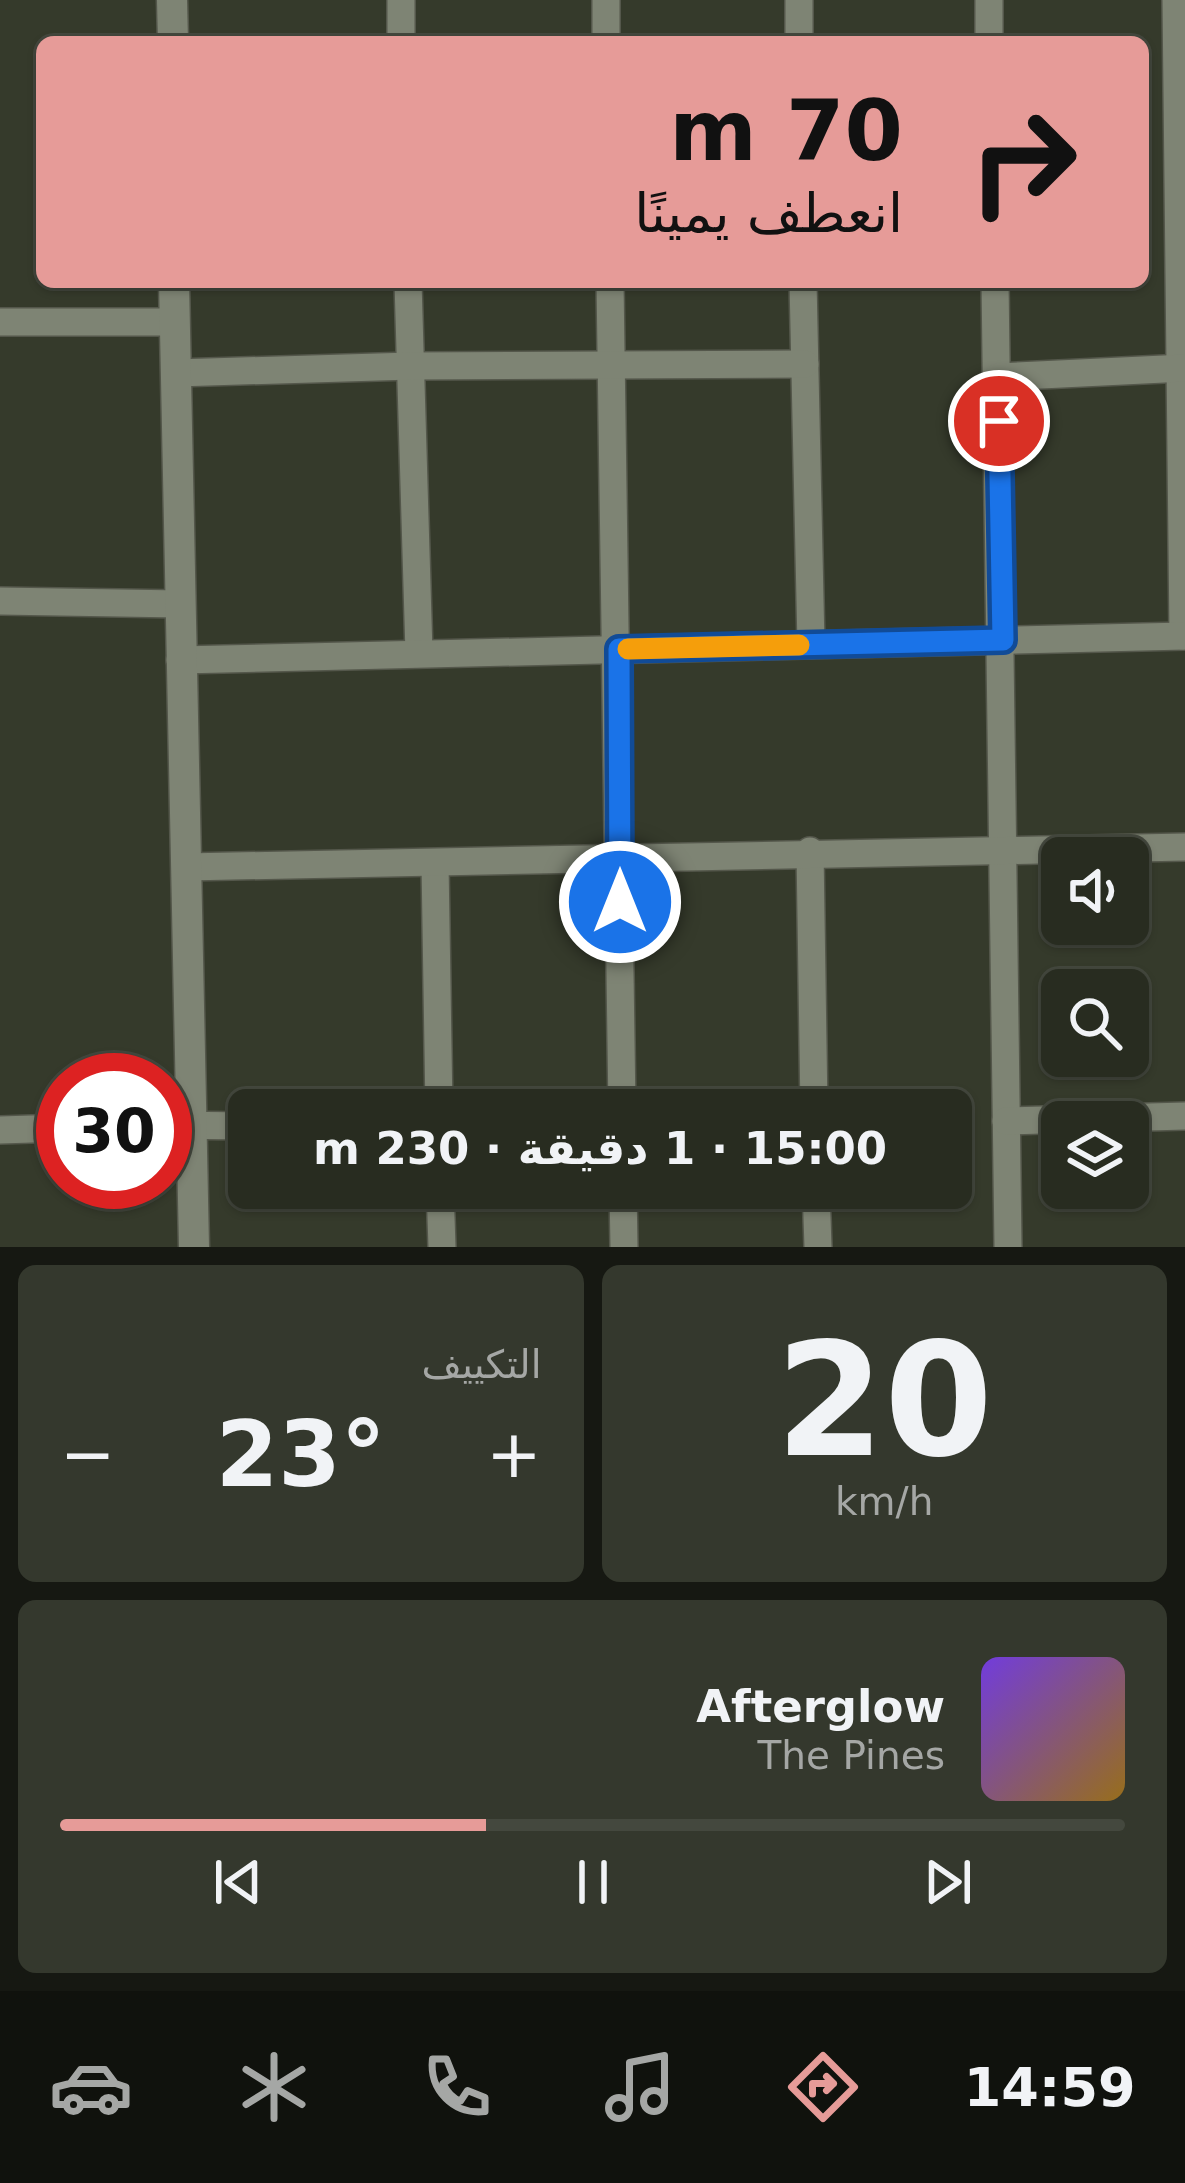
<!DOCTYPE html>
<html lang="ar">
<meta charset="utf-8">
<style>
body{margin:0;font-family:"DejaVu Sans",Vazirmatn,sans-serif;background:#34382d;color:#f1f3f6;direction:rtl;height:100vh;display:flex;flex-direction:column;font-size:45px;white-space:nowrap}
*{box-sizing:border-box;margin:0}
p{font-size:39px;color:#a5a7a5}
.icon{flex:none;width:66px;height:66px;fill:none;stroke:currentColor;stroke-width:2;stroke-linecap:round;stroke-linejoin:round}
.map{position:relative;height:1247px;overflow:hidden;direction:ltr}
.panel{display:flex;flex-direction:column;gap:18px;padding:18px;background:#161812;flex:1}
.panel>*{flex:none}
.banner{position:absolute;left:36px;top:36px;width:1113px;height:252px;border-radius:18px;box-shadow:0 3px 9px #0004,0 0 0 3px #44483e;direction:rtl;background:#e69b98;color:#111;overflow:hidden}
.fabs{position:absolute;left:1041px;top:837px;display:grid;gap:24px}
.fabs a{display:grid;place-items:center;width:108px;height:108px;border-radius:18px;background:#282c20;box-shadow:0 3px 9px #0004,0 0 0 3px #44483e;font-size:60px}
.speed{position:absolute;left:36px;top:1053px;display:flex;gap:24px;font-size:60px;font-weight:700;text-align:center}
.speed>*{display:grid;place-content:center;width:156px;height:156px;border-radius:50%;background:#282c20;box-shadow:0 3px 9px #0004,0 0 0 3px #44483e;line-height:1}
.speed .limit{border:18px solid #d22;background:#fff;color:#111}
.pin{position:absolute;display:grid;place-items:center;width:102px;height:102px;color:#fff;margin:-51px;border:6px solid #fff;border-radius:50%;box-shadow:0 3px 12px #0007}
.me{position:absolute;width:132px;margin:-66px;rotate:0deg;stroke-linejoin:round;filter:drop-shadow(0 0 9px #0008)}
.turn{display:flex;align-items:center;gap:42px;height:252px;padding:0 48px;font-size:54px}
.turn .icon{width:156px;height:156px;stroke-width:2.5}
.turn b{display:block;font-size:84px;line-height:102px}
.big{font-size:90px;font-weight:600;line-height:1.1}
.panel .widget{flex:1;display:flex;flex-direction:column;justify-content:center;gap:18px;min-width:0;padding:0 42px;border-radius:18px;background:#34382d}
.panel .dial{align-items:center;gap:0}
.dial b{font-size:156px;line-height:1}
.song{display:flex;align-items:center;gap:36px}
.cover{width:144px;height:144px;border-radius:18px;background:linear-gradient(135deg,hsl(260 70% 55%),hsl(40 70% 35%))}
.played{height:12px;border-radius:6px;background:linear-gradient(90deg,#e69b98 40%,#44483e 40%)}
.keys{display:flex;justify-content:space-around;direction:ltr}
.heat{display:flex;justify-content:space-between;align-items:center;font-size:66px;direction:ltr}
.panel .tiles{flex:1;display:grid;gap:18px;grid-template-columns:1fr 1fr}
.widget:last-child{grid-column:span 2}
.trip{position:absolute;left:228px;top:1089px;width:744px;height:120px;border-radius:18px;background:#282c20;box-shadow:0 3px 9px #0004,0 0 0 3px #44483e;font-weight:600;line-height:120px;text-align:center;direction:rtl}
.dock{display:flex;height:192px;justify-content:space-around;align-items:center;background:#10120d;color:#a5a7a5}
.dock .icon{width:84px;height:84px}
.dock .selected{color:#e69b98}
.dock b{font-size:54px;color:#f1f3f6}
.map>svg:first-child{display:block}
</style>
<div class="map">
<svg width="1185" height="1247" viewBox="0 0 1185 1247">
<rect width="100%" height="100%" fill="#353a2b"/>
<g fill="none" stroke-linecap="round" stroke-linejoin="round">
<defs>
<g id="minor">
<path d="M401 0V42"/>
<path d="M989 0V42"/>
<path d="M1176 0 1183 636"/>
<path d="M606 42V0"/>
<path d="M799 42V0"/>
<path d="M408 282 419 653"/>
<path d="M610 282 622 1110"/>
<path d="M803 282 811 645"/>
<path d="M995 282 1008 1247"/>
<path d="M0 322H175"/>
<path d="M176 373 411 366 805 364"/>
<path d="M998 377 1185 368"/>
<path d="M0 601 180 604"/>
<path d="M180 660 1185 636"/>
<path d="M810 851 814 1110"/>
<path d="M435 863 439 1110"/>
<path d="M186 867 1185 847"/>
<path d="M1006 1121 1185 1116"/>
<path d="M165 1125 249 1126"/>
<path d="M0 1130 63 1128"/>
<path d="M440 1188 442 1247"/>
<path d="M623 1188 624 1247"/>
<path d="M816 1188 818 1247"/>
</g>
<g id="tertiary">
<path d="M172 0 173 42"/>
<path d="M174 282 194 1247"/>
</g>
</defs>
<!-- minor casing -->
<use href="#minor" stroke="#54574b" stroke-width="30"/>
<!-- tertiary casing -->
<use href="#tertiary" stroke="#54574b" stroke-width="33"/>
<!-- minor -->
<use href="#minor" stroke="#7e8474" stroke-width="27"/>
<!-- tertiary -->
<use href="#tertiary" stroke="#7e8474" stroke-width="30"/>
</g>
<g fill="none" stroke-linecap="round" stroke-linejoin="round">
<defs>
<path id="route" d="M620 902 619 649 1003 640 999 421"/>
</defs>
<!-- route casing -->
<use href="#route" stroke="#114b97" stroke-width="30"/>
<!-- route -->
<use href="#route" stroke="#1a73e8" stroke-width="21"/>
<!-- slow -->
<path stroke="#f59e0b" stroke-width="21" d="M628 649 799 645"/>
</g>
</svg>
<div class="fabs">
<a><svg class="icon" aria-label="sound" viewBox="0 0 24 24"><path d="M4 9h4l5-4v14l-5-4H4zM17 9q2 3 0 6"/></svg></a>
<a><svg class="icon" aria-label="search" viewBox="0 0 24 24"><circle cx="10" cy="10" r="6"/><path d="M15 15l6 6"/></svg></a>
<a><svg class="icon" aria-label="layers" viewBox="0 0 24 24"><path d="M12 4l9 5-9 5-9-5zM3 14l9 5 9-5"/></svg></a>
</div>
<div class="speed"><div class="limit">30</div></div>
<div class="pin" style="left:999px;top:421px;background:#d93025"><svg class="icon" aria-label="arrive" viewBox="0 0 24 24"><path d="M6 21V4h12l-3 4 3 4H6"/></svg></div>
<svg class="me" style="left:620px;top:902px" viewBox="-20 -20 40 40"><circle r="17" fill="#1a73e8" stroke="#fff" stroke-width="3"/><path d="M0-11L8 9 0 5-8 9z" fill="#fff"/></svg>
<div class="trip">15:00 · 1 دقيقة · 230 m</div>
<div class="banner">
<div class="turn"><svg class="icon" aria-label="right" viewBox="0 0 24 24"><path d="M7 20v-9h11M14 6l5 5-5 5"/></svg><div><b>70 m</b>انعطف يمينًا</div></div>
</div>
</div>
<section class="panel">
<div class="tiles">
<div class="widget dial"><b>20</b><p>km/h</p></div>
<div class="widget"><p>التكييف</p>
<div class="heat"><a>−</a><b class="big">23°</b><a>+</a></div>
</div>
<div class="widget">
<div class="song"><i class="cover"></i><div><b>Afterglow</b><p>The Pines</p></div></div>
<div class="played"></div>
<div class="keys"><svg class="icon" aria-label="previous" viewBox="0 0 24 24"><path d="M18 5L8 12l10 7zM5 5v14"/></svg><svg class="icon" aria-label="pause" viewBox="0 0 24 24"><path d="M8 5v14M16 5v14"/></svg><svg class="icon" aria-label="next" viewBox="0 0 24 24"><path d="M6 5l10 7-10 7zM19 5v14"/></svg></div>
</div>
</div>
</section>
<nav class="dock">
<b>14:59</b>
<svg class="icon selected" aria-label="directions" viewBox="0 0 24 24"><path d="M12 3l9 9-9 9-9-9zM9 14v-3h6M13 9l2 2-2 2"/></svg>
<svg class="icon" aria-label="music" viewBox="0 0 24 24"><path d="M9 18V5l10-2v13"/><circle cx="6" cy="18" r="3"/><circle cx="16" cy="16" r="3"/></svg>
<svg class="icon" aria-label="phone" viewBox="0 0 24 24"><path d="M5 4h4l2 5-3 2q2 4 5 5l2-3 5 2v4C11 20 4 13 5 4z"/></svg>
<svg class="icon" aria-label="climate" viewBox="0 0 24 24"><path d="M12 3v18M4 7l16 10M4 17L20 7"/></svg>
<svg class="icon" aria-label="car" viewBox="0 0 24 24"><path d="M5 17H2v-5l4-1 3-4h7l3 4 3 1v5h-3M9 17h6M6 11h13"/><circle cx="7" cy="17" r="2"/><circle cx="17" cy="17" r="2"/></svg>
</nav>
